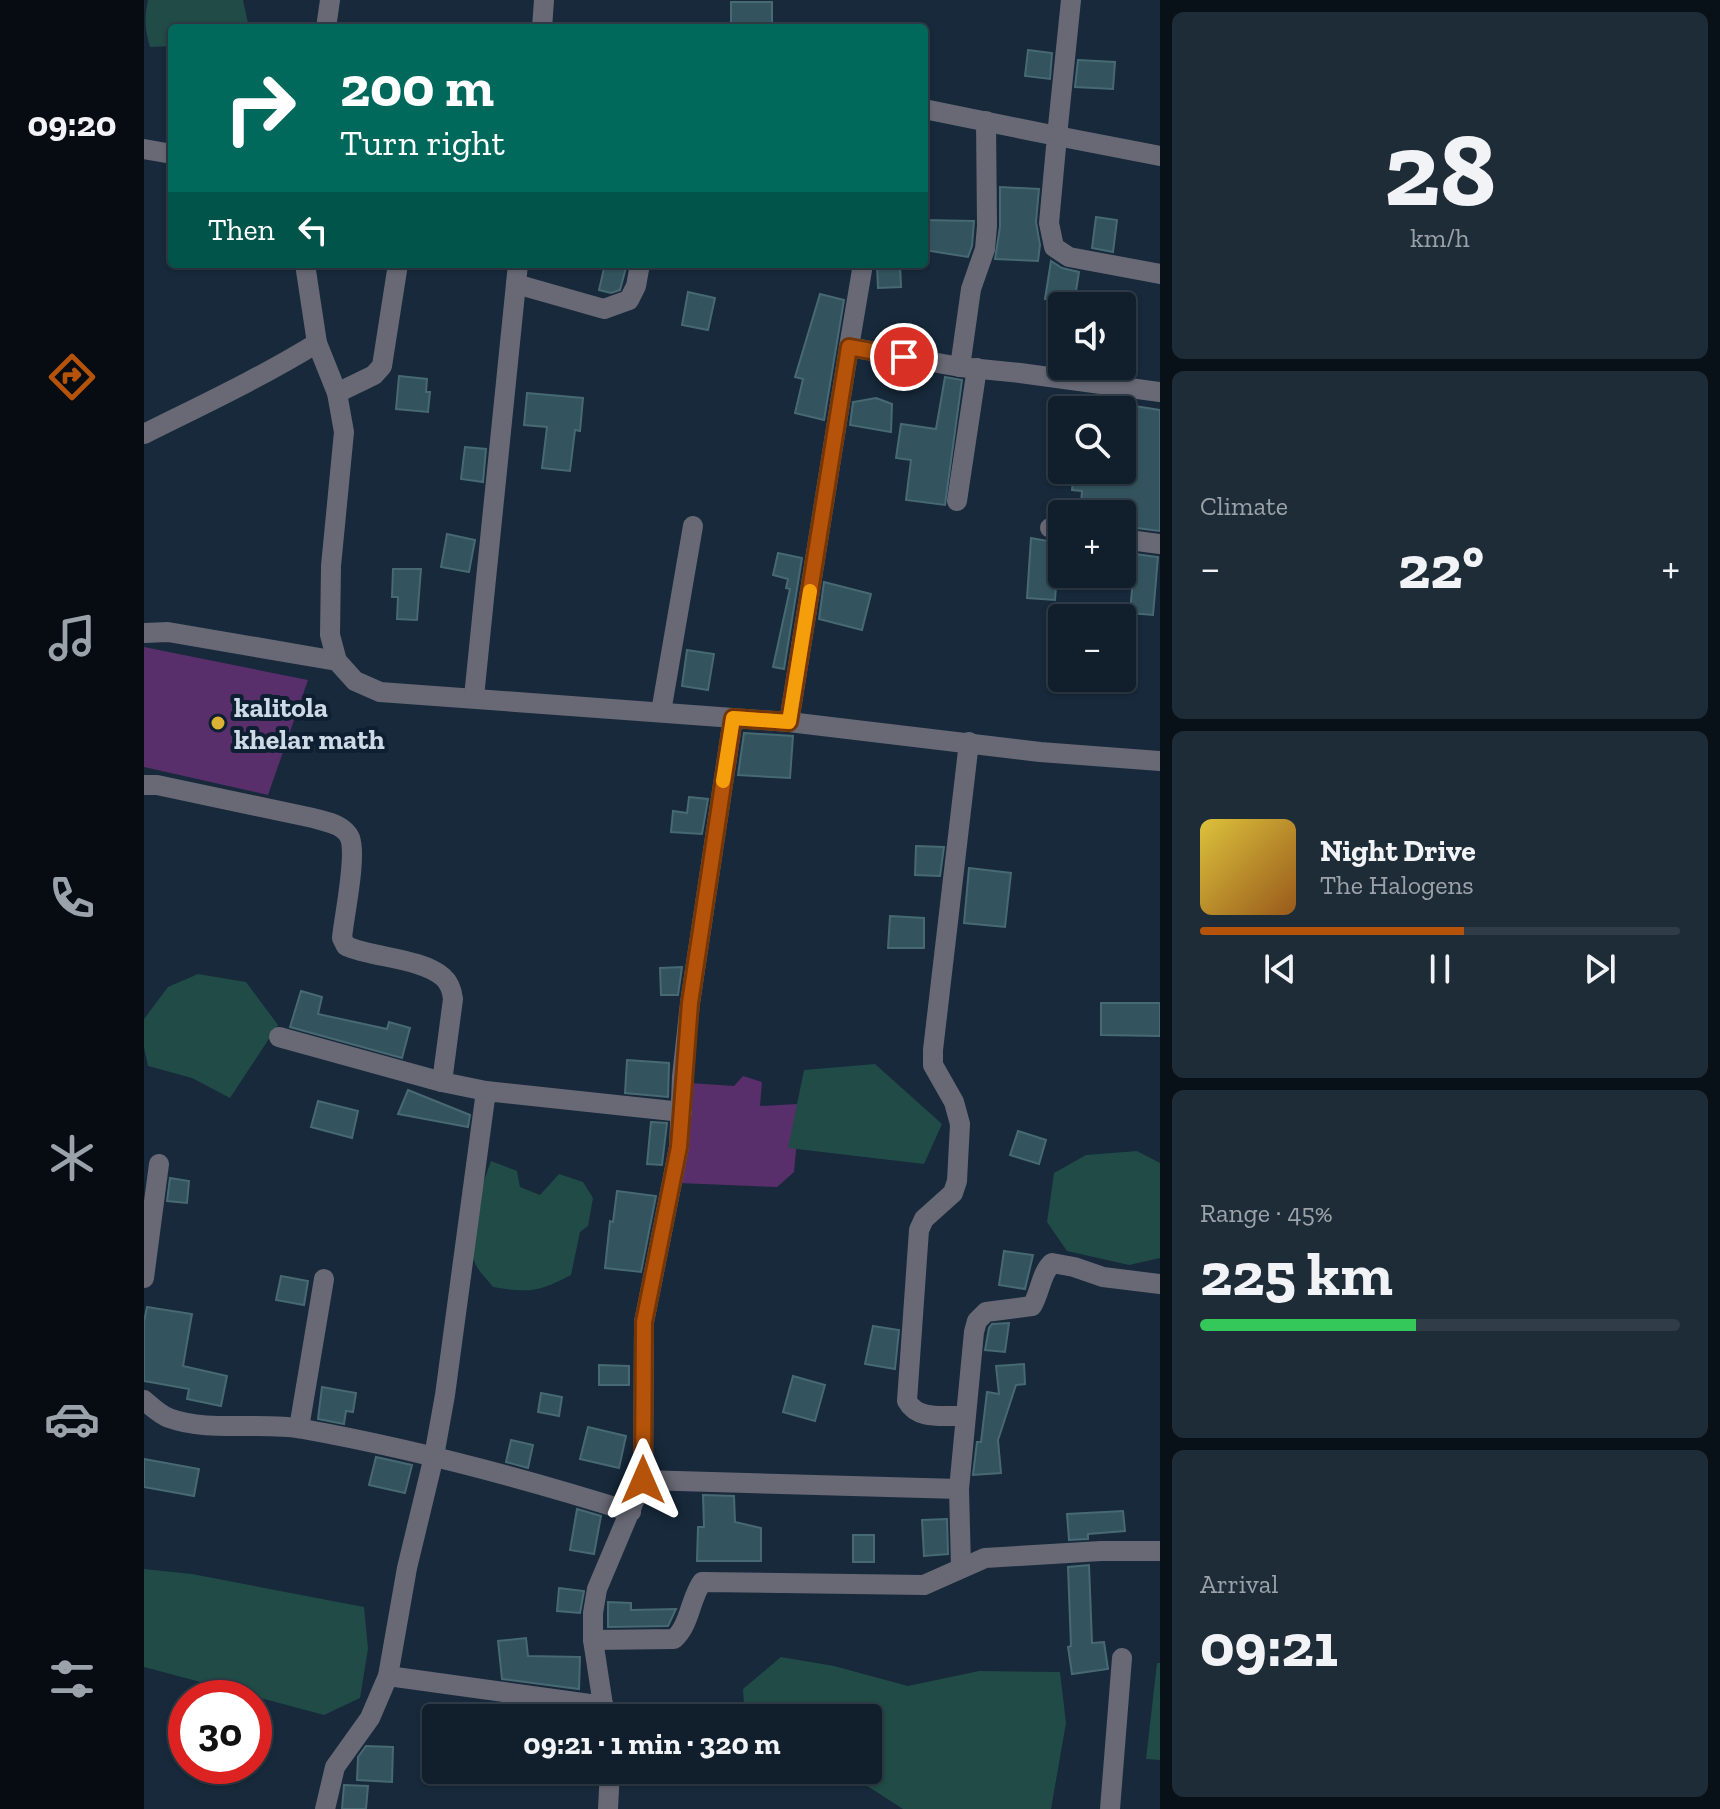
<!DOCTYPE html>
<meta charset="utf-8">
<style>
body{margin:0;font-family:"Zilla Slab",serif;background:#1e2c38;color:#f1f3f6;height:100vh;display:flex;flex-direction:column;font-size:30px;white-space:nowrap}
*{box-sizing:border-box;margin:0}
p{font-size:26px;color:#9ca2a9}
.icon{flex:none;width:44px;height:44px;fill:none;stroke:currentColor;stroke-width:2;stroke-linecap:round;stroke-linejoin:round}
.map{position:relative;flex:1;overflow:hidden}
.drawer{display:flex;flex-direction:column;gap:12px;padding:12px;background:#091118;width:560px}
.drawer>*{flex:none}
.top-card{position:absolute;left:24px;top:24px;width:760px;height:244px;border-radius:8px;box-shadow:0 2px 6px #0004,0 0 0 2px #303d48;background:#00695c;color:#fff;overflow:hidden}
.tools{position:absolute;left:904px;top:292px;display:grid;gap:16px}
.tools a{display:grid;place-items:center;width:88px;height:88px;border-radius:8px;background:#111f2c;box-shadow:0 2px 6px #0004,0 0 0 2px #303d48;font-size:40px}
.speed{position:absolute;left:24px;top:1680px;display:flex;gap:16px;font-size:40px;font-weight:700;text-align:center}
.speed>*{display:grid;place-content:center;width:104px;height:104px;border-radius:50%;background:#111f2c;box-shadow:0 2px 6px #0004,0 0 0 2px #303d48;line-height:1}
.speed .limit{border:12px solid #d22;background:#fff;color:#111}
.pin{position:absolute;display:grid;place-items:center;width:68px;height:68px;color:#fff;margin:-34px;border:4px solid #fff;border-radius:50%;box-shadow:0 2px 8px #0007}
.me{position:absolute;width:88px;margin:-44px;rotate:0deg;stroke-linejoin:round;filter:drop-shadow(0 0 6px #0008)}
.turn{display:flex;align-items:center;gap:28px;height:168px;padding:0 40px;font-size:36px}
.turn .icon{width:104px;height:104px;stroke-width:2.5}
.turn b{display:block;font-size:56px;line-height:68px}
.then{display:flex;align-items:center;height:76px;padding:0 40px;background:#0003;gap:16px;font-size:30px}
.big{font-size:60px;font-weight:800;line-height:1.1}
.drawer .tile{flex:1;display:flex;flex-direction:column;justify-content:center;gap:12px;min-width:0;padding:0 28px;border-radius:12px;background:#1e2c38}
.drawer .dial{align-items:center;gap:0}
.dial b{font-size:104px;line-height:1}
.song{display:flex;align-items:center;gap:24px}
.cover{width:96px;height:96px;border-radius:12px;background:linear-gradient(135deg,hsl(50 70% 55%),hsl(30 70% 35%))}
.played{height:8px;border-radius:4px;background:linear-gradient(90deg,#b45309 55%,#303d48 55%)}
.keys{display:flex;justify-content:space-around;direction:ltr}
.heat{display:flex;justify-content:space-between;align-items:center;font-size:44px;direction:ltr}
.charge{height:12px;border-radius:6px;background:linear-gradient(90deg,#34c759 45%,#303d48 0)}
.trip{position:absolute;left:278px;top:1704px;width:460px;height:80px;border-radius:8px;background:#111f2c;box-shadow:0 2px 6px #0004,0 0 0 2px #303d48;font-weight:800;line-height:80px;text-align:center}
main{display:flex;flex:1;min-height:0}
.menu{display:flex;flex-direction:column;width:144px;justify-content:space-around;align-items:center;background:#070c12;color:#9ca2a9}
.menu .icon{width:56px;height:56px}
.menu .selected{color:#b45309}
.menu b{font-size:36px;color:#f1f3f6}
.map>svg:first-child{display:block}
</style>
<main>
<nav class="menu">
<b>09:20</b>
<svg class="icon selected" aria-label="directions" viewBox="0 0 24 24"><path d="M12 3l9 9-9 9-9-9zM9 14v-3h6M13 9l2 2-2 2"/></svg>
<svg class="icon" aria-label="music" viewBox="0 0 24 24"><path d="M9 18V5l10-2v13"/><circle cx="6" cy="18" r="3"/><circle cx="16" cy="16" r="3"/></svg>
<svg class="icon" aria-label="phone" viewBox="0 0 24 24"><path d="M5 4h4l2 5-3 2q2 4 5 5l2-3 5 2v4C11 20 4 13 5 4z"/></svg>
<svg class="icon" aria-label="climate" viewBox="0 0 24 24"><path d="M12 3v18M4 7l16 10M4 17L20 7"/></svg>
<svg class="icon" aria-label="car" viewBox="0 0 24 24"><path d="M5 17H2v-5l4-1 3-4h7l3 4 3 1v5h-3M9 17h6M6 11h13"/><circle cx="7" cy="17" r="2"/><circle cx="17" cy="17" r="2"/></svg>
<svg class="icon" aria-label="filters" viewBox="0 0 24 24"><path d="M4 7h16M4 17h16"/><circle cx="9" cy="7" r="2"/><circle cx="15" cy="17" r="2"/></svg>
</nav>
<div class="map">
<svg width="1016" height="1809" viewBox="0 0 1016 1809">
<rect width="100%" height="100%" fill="#17293b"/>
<!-- green -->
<g fill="#582f6b">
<path d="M0 647 164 680 124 795 0 767Z"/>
<path d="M599 1076 618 1082 616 1106 653 1104 655 1118 650 1172 633 1187 534 1183 546 1083 590 1086Z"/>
</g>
<!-- water -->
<g fill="#214b46">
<path d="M4 0H99L105 28H28V46L6 47C1 30 0 18 4 0Z"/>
<path d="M54 974 102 982 134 1025 86 1098 48 1078 4 1066 0 1047V1019L24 987Z"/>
<path d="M731 1064 798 1124 780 1164 644 1148 660 1070Z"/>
<path d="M993 1151 1016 1163V1258L985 1265 923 1251 903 1222 910 1173 942 1155Z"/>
<path d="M347 1161 373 1171 376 1187 396 1195 415 1174 439 1182 449 1198 444 1226 436 1232 427 1275C395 1292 385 1293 349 1287 344 1280 337 1274 333 1267 319 1244 338 1185 347 1161Z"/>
<path d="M0 1569 48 1574 220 1607 224 1649 216 1698 180 1715 0 1667Z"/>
<path d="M637 1657 690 1666 764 1686 835 1671 916 1672 922 1723 907 1809H759L714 1780 682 1770H724V1718H601L599 1689Z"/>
<path d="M1013 1663H1016V1760L1002 1759Z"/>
</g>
<!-- building -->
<g fill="#33545e" stroke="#476973" stroke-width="2">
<rect x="587" y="2" width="41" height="26"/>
<path d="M884 50 908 53 906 79 881 76Z"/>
<path d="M934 60 971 62 969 89 931 87Z"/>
<path d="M856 187 895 189 892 222 896 245 894 261 851 259 856 227Z"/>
<path d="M952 217 973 220 969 252 948 248Z"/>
<path d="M780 220 830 221 828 246 824 257 780 250Z"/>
<path d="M907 261 918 268 935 272 930 304 901 299Z"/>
<path d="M461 264H483L476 290 467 293 455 290Z"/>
<path d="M756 264 757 287 734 288 733 266Z"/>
<path d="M544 292 571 298 564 330 538 325Z"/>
<path d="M676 294 700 300 680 420 651 413 659 379 651 377Z"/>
<path d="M255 376 283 379 282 392H286L284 412 252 409Z"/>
<path d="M801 377 818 380 801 505 762 500 767 460 752 458 757 424 792 429Z"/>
<path d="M383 393 439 398 436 431 431 430 426 471 398 468 403 427 380 425Z"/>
<path d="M732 398 748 404 747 432 706 425 709 402Z"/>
<path d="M978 404 1016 410V531L993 528V521L978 519V514H959L960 507 937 504 938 491 928 490 930 470 978 472Z"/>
<path d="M321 447 342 449 339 482 317 479Z"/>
<path d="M303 534 331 540 325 572 297 567Z"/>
<path d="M887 538 915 543 911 600 883 598Z"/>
<path d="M634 553 658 558 640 669 629 667 646 589 642 588 644 579 629 575Z"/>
<path d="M991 554 1014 557 1009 615 986 613Z"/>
<path d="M249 569H277L273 620 253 619 254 597H248Z"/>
<path d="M680 582 727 594 718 630 675 619Z"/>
<path d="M543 650 570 654 564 690 538 686Z"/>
<path d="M600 733 649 736 646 778 594 775Z"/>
<path d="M545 797 564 799 558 834 527 832 529 811 543 813Z"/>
<path d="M772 846 800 847 796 876 771 875Z"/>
<path d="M825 868 867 873 861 927 820 923Z"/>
<path d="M746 916 780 918V948H744Z"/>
<path d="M538 967 534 995H517L516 968Z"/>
<path d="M157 991 178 997 174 1014 243 1029 245 1022 266 1028 258 1058 146 1027Z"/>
<path d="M957 1003H1016V1036L957 1035Z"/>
<path d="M483 1060 525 1063 524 1097 481 1093Z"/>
<path d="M264 1090 326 1115 324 1127 254 1114Z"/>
<path d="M174 1101 214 1111 208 1138 167 1127Z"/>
<path d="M507 1122 523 1123 518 1165 503 1164Z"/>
<path d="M874 1131 902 1140 895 1164 866 1155Z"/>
<path d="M26 1178 45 1181 43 1203 23 1201Z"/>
<path d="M473 1191 512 1196 497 1272 461 1268 466 1221 469 1222Z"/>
<path d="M860 1251 889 1255 881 1289 855 1285Z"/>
<path d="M137 1276 164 1281 160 1305 132 1300Z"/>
<path d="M3 1307 48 1314 39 1366 83 1376 77 1406 43 1399 45 1389 0 1381V1322Z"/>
<path d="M865 1323 861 1352 841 1350 845 1328 848 1324Z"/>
<path d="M729 1326 755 1330 751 1369 721 1364Z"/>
<path d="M880 1364 881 1384 872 1385 854 1440 857 1473 829 1475 833 1442H837L843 1392 855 1394 852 1366Z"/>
<path d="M455 1365 485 1366V1385H455Z"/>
<path d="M649 1376 681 1385 671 1421 639 1412Z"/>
<path d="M178 1387 212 1393 209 1412 202 1411 200 1424 174 1419Z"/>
<path d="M397 1393 418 1397 415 1416 394 1412Z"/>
<path d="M444 1427 482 1436 475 1468 436 1459Z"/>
<path d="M367 1440 389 1445 384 1468 362 1462Z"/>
<path d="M232 1457 268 1465 261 1493 225 1485Z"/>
<path d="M0 1459 55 1469 50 1496 0 1487Z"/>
<path d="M559 1495 590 1496 591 1522 617 1528V1561H553L554 1527H560Z"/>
<path d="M433 1509 457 1516 450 1554 426 1550Z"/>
<path d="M979 1511 981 1531 944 1534V1539L925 1540 923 1514Z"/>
<path d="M803 1519 804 1554 780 1556 778 1520Z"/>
<rect x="709" y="1535" width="21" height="27"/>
<path d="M945 1565 948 1643 960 1642 964 1669 928 1674 924 1647 927 1646 924 1567Z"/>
<path d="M415 1588 440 1591 436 1613 413 1611Z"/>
<path d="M464 1602 487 1603V1610L532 1609 524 1626 464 1627Z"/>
<path d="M382 1638 384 1656 436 1657 435 1689 358 1679 354 1641Z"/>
<path d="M222 1746 249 1747 248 1782 213 1780 214 1757Z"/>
<path d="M200 1785 224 1786 222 1809H198Z"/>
</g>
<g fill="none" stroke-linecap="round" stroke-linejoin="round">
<!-- minor -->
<g stroke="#686975" stroke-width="20">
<path d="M927 0 913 136 1016 156"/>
<path d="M182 28 186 0"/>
<path d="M398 28 400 0"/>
<path d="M780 109 913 136 905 223 910 247 925 257 1016 274"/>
<path d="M0 149 28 154"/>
<path d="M161 264 173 343 193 393 200 432 187 566 186 635 193 661 211 681 236 692 645 722 896 752 1016 761"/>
<path d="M719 264 705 347 816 367 876 373 1016 392"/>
<path d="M372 284 460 309 485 300 492 286 496 264"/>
<path d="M816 367 827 289 841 249 843 226 842 121"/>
<path d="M193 393 230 375 238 366 254 264"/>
<path d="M0 434C58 405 118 377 173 343"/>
<path d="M813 501 833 368"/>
<path d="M906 528 918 530"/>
<path d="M978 539 1016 544"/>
<path d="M0 633 24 632 193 661"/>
<path d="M330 697 374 264"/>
<path d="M517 712 549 526"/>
<path d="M589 718 546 1003 538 1077 535 1147 500 1322 499 1480 815 1489 830 1332 833 1321 842 1312 888 1306C896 1293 897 1273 908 1263L930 1267 959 1277 1016 1284"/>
<path d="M645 722 705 347"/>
<path d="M0 785H13L169 818C182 822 200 824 206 838 213 857 200 916 198 938L202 946C230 958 277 958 299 977 306 983 308 990 309 999L298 1082"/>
<path d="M135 1037 298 1082 342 1091"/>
<path d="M0 1278 15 1164"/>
<path d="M0 1400C7 1406 16 1415 25 1418 65 1433 118 1421 159 1429 270 1449 379 1478 487 1512"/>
<path d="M820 1416C800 1415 774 1421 763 1401L775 1230 780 1219 809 1193 813 1181 816 1124 810 1102 789 1065V1050L825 742"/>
<path d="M155 1428 180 1279"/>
<path d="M815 1489 817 1567"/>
<path d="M449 1640 530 1639C546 1625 546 1599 558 1582L780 1585 841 1558 957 1551H1016"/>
<path d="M244 1676 460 1706"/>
<path d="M461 1718 449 1640V1613L453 1589 499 1480"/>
<path d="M181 1809 191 1767 226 1718 244 1676 263 1568 290 1456 301 1395 342 1091 538 1112"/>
<path d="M464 1809 466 1770"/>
<path d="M966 1809 978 1658"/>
</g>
</g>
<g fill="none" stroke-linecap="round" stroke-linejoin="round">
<defs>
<path id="route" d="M499 1480 500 1322 535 1147 546 1003 589 718 645 722 705 347 760 357"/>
</defs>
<!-- route casing -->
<use href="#route" stroke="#753606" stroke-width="20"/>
<!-- route -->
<use href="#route" stroke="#b45309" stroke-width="14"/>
<!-- slow -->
<path stroke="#f59e0b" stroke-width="14" d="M579 781 589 718 645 722 666 591"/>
</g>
<!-- markers -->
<circle fill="#dbb233" stroke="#0d1f31" stroke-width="3" cx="74" cy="723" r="8"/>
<g text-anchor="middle" stroke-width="8" stroke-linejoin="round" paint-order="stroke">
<!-- poi labels -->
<g font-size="28" font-weight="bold" fill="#cedae6" stroke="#0d1f31" text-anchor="start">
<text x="90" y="717">kalitola<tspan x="90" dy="32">khelar math</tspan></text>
</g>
</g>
</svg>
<div class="tools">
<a><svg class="icon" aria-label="sound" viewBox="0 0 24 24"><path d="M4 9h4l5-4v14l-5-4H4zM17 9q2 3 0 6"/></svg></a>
<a><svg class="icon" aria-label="search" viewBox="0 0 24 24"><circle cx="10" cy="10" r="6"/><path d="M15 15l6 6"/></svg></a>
<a>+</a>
<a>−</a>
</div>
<div class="speed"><div class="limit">30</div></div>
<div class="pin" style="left:760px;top:357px;background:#d93025"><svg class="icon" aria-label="arrive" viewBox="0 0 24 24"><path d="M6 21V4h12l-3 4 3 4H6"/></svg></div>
<svg class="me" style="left:499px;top:1480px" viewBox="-20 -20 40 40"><path d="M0-17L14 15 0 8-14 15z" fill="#b45309" stroke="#fff" stroke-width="4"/></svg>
<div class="trip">09:21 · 1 min · 320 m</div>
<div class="top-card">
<div class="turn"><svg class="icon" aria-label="right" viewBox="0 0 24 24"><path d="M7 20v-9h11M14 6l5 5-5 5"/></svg><div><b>200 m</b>Turn right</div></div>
<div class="then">Then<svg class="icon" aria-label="left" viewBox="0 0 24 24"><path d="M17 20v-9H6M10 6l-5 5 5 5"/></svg></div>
</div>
</div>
<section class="drawer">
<div class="tile dial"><b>28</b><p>km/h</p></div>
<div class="tile"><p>Climate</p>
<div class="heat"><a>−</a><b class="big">22°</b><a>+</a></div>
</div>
<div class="tile">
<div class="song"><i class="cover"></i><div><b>Night Drive</b><p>The Halogens</p></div></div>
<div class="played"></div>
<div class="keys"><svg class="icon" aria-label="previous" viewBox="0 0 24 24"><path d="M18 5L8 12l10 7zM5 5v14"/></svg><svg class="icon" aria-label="pause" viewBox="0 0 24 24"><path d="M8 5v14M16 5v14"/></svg><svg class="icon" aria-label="next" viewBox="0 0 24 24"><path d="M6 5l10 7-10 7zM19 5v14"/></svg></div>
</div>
<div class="tile"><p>Range · 45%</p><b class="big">225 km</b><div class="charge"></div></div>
<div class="tile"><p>Arrival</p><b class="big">09:21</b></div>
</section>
</main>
